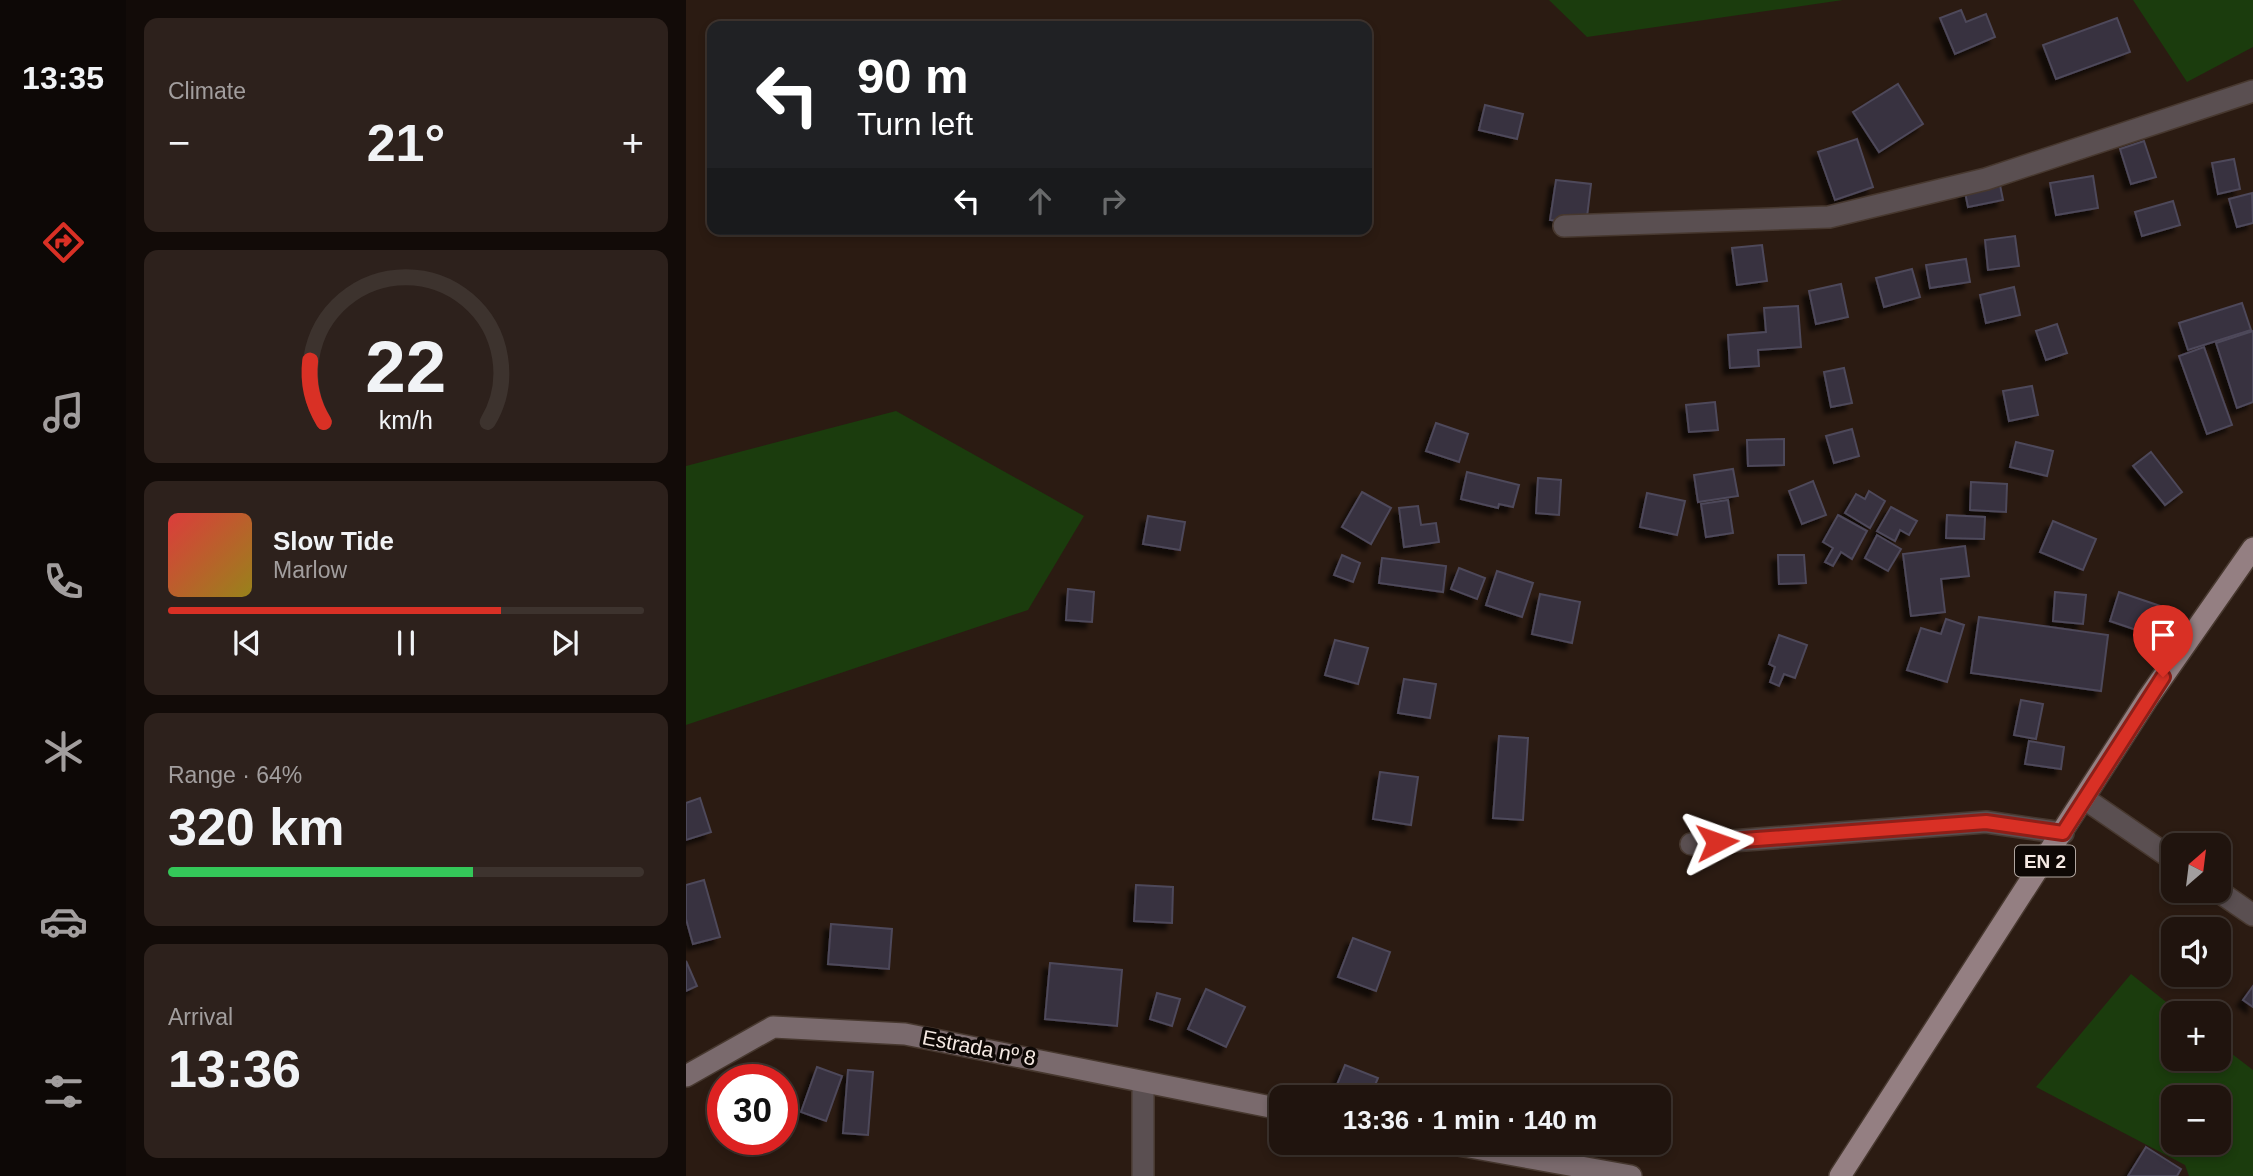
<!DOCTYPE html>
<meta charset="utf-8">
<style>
body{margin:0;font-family:Arial,sans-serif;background:#2d211c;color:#f1f3f6;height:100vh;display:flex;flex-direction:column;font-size:26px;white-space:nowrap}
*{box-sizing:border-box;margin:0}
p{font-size:23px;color:#a29e9e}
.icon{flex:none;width:38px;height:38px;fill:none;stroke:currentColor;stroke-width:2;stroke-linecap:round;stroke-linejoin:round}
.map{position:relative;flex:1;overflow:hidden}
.drawer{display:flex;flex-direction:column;gap:18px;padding:18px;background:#120b08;width:560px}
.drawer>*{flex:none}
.guide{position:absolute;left:21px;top:21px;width:665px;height:214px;border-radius:14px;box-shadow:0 4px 10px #0003,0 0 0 2px #3d332e;background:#202124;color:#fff;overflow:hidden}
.needle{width:46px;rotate:28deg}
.tools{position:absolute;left:1475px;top:833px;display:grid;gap:14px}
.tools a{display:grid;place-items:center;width:70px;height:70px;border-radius:14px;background:#20140e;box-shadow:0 4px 10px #0003,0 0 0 2px #3d332e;font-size:35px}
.speed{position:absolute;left:21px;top:1064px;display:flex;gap:14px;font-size:35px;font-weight:700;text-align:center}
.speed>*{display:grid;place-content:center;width:91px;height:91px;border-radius:50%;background:#20140e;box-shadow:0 4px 10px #0003,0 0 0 2px #3d332e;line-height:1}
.speed .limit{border:10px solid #d22;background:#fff;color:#111}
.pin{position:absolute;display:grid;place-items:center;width:60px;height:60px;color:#fff;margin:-72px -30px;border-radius:50% 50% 50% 0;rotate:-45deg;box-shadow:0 0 7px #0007}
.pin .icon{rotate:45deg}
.me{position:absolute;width:77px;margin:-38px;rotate:86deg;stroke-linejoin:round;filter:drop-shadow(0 0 5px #0008)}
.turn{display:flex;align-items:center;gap:24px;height:147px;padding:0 35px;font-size:32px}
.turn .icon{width:91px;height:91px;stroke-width:2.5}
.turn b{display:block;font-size:49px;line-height:60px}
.lanes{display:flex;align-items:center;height:66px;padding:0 35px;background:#0003;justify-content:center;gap:35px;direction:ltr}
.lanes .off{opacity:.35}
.big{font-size:52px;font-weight:700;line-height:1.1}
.drawer .tile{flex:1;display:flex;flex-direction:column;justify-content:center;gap:10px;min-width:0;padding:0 24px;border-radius:14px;background:#2d211c}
.drawer .dial{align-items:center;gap:0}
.dial svg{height:182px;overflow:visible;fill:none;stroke:#3d332e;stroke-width:7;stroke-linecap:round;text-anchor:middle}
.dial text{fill:#f1f3f6;stroke:none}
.song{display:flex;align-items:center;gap:21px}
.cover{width:84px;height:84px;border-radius:10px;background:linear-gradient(135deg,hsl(0 70% 55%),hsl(50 70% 35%))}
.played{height:7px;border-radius:4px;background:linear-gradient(90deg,#d93025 70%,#3d332e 70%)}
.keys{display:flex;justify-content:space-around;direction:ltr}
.heat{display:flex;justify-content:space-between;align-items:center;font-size:38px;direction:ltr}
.charge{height:10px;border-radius:5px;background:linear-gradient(90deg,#34c759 64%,#3d332e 0)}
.trip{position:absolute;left:583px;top:1085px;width:402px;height:70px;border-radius:14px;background:#20140e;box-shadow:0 4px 10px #0003,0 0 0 2px #3d332e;font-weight:700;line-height:70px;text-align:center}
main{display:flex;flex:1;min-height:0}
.menu{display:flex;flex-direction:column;width:126px;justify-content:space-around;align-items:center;background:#0d0806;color:#a29e9e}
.menu .icon{width:49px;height:49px}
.menu .on{color:#d93025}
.menu b{font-size:32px;color:#f1f3f6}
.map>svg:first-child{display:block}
</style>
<main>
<nav class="menu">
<b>13:35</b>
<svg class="icon on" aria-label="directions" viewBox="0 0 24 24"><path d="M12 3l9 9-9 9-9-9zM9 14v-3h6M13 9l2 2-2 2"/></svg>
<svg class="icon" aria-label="music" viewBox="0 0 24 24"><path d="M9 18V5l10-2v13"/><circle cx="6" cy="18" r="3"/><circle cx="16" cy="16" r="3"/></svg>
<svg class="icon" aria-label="phone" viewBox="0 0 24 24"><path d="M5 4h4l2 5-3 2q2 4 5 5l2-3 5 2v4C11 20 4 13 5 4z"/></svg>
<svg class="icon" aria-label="climate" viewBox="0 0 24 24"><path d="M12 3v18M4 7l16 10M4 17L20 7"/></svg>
<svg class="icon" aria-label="car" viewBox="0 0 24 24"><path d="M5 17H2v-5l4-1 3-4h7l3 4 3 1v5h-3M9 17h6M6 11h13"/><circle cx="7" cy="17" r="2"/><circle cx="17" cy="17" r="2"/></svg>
<svg class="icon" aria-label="filters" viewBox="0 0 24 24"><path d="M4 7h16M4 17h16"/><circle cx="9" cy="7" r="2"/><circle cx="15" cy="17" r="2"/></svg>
</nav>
<section class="drawer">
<div class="tile"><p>Climate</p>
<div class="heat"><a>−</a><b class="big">21°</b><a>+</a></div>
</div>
<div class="tile dial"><svg viewBox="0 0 100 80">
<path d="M14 69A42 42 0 1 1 86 69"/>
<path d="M14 69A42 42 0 0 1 8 42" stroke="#d93025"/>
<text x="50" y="56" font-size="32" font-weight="700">22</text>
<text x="50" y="72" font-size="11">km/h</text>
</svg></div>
<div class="tile">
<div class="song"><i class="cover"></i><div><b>Slow Tide</b><p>Marlow</p></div></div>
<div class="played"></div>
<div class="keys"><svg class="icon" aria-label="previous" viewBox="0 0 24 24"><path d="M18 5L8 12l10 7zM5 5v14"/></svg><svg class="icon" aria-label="pause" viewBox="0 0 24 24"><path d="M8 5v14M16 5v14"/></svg><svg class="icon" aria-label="next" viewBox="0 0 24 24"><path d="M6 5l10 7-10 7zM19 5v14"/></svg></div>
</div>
<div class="tile"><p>Range · 64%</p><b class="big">320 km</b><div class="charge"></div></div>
<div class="tile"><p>Arrival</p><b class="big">13:36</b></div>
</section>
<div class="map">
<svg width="1567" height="1176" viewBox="0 0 1567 1176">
<defs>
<filter id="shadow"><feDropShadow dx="-6" dy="6" stdDeviation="2" flood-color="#0009"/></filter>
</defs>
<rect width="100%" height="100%" fill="#2b1b12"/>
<!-- green -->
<g fill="#1b3c0d" fill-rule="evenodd">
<path d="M863 0H1157L901 37Z"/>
<path d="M1447 0H1567V47L1501 82Z"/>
<path d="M210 411 398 516 342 610 0 725V466Z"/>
<path d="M1445 974 1494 1013H1488V1059H1533V1044L1567 1070V1176H1503L1499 1165 1350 1087ZM1488 1097H1533V1143H1488Z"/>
</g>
<!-- building -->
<g fill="#373141" stroke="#4e485a" stroke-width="2" filter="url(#shadow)">
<path d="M1275 10 1280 22 1300 14 1309 37 1269 54 1254 18Z"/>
<path d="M1431 18 1444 52 1370 79 1357 45Z"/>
<path d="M1212 84 1237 124 1193 152 1167 112Z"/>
<path d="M799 105 837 114 831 139 793 130Z"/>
<path d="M1171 139 1187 187 1149 200 1132 152Z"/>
<path d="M1458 141 1470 177 1445 184 1434 149Z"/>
<path d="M1548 159 1554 189 1532 194 1526 163Z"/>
<path d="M1407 176 1412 208 1370 215 1364 183Z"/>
<path d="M870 180 905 184 900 225 864 220Z"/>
<path d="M1313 180 1317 200 1282 207 1278 187Z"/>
<path d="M1566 193 1567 223 1551 227 1543 199Z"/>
<path d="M1487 201 1494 225 1456 236 1449 212Z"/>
<path d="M1329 236 1333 266 1302 270 1299 240Z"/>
<path d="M1076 245 1081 281 1051 285 1046 248Z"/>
<path d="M1280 259 1284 282 1244 288 1240 265Z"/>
<path d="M1226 269 1234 297 1198 307 1190 278Z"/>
<path d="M1155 284 1162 317 1130 324 1123 291Z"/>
<path d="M1328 287 1334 315 1300 323 1294 295Z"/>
<path d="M1556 303 1565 330 1502 350 1493 323Z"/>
<path d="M1112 306 1115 347 1072 350 1073 366 1044 368 1042 335 1080 332 1078 308Z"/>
<path d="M1371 324 1381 353 1360 360 1350 331Z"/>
<path d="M1567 331V402L1551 408 1530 343Z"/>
<path d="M1518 347 1546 425 1521 434 1493 356Z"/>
<path d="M1158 368 1166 403 1145 407 1138 372Z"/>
<path d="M1346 386 1352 415 1323 421 1317 391Z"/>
<path d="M1029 402 1032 430 1003 432 1000 405Z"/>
<path d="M750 423 782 434 773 462 740 451Z"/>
<path d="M1166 429 1173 456 1148 463 1140 436Z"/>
<path d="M1098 439V465L1062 466 1061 440Z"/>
<path d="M1330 442 1367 451 1361 476 1324 467Z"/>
<path d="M1465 452 1496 492 1479 505 1447 466Z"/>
<path d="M1047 469 1052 496 1012 502 1008 475Z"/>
<path d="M781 472 833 485 827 507 813 504 812 508 775 499Z"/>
<path d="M852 478 875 480 873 515 850 513Z"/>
<path d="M1127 481 1140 515 1116 524 1103 491Z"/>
<path d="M1285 482 1321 484 1320 512 1284 510Z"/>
<path d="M1183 491 1199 501 1184 528 1159 513 1170 494 1179 499Z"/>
<path d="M676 492 705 508 685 544 656 527Z"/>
<path d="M961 493 999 501 991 535 954 527Z"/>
<path d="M1042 500 1047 533 1020 537 1015 504Z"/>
<path d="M732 506 735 525 750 523 753 542 718 547 713 508Z"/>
<path d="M1205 507 1231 521 1223 535 1214 530 1209 541 1191 531Z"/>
<path d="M1152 515 1181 531 1166 559 1155 552 1147 566 1139 562 1147 548 1137 542Z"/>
<path d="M1261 515 1299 517 1298 539 1260 538Z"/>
<path d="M462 516 499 522 494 550 457 544Z"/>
<path d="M1367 521 1410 539 1397 570 1354 552Z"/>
<path d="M1191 535 1215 549 1202 571 1179 558Z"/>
<path d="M1279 546 1283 576 1255 579 1259 612 1225 616 1217 554Z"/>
<path d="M656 555 674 563 667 582 648 575Z"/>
<path d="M1092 555H1118L1120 583 1093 584Z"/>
<path d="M696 558 760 566 757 592 693 583Z"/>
<path d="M773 568 799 578 791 599 765 589Z"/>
<path d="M811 571 847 583 836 617 800 605Z"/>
<path d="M382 589 408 592 406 622 380 620Z"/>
<path d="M1369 592 1400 595 1397 624 1367 621Z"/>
<path d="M1433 592 1486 610 1477 639 1424 621Z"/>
<path d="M854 594 894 602 886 643 846 634Z"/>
<path d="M1293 617 1422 635 1415 691 1285 673Z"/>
<path d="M1260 619 1278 625 1261 682 1221 670 1235 628 1255 634Z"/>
<path d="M1093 635 1121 645 1109 678 1098 674 1093 686 1084 682 1089 667 1083 664Z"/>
<path d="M649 640 682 648 672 684 639 675Z"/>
<path d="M718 679 750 684 744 718 712 713Z"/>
<path d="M1335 700 1357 704 1350 739 1328 735Z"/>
<path d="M813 736 842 738 837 820 807 818Z"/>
<path d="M1343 741 1378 747 1375 769 1339 764Z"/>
<path d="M694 772 732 777 725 825 687 819Z"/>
<path d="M14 798 25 832 0 840V803Z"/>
<path d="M18 880 34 937 7 944 0 919V885Z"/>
<path d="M450 885 487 887 486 923 448 921Z"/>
<path d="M145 924 206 929 203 969 142 964Z"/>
<path d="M667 938 704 952 690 991 652 977Z"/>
<path d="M0 961 11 986 0 991Z"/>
<path d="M364 963 436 970 431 1026 359 1019Z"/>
<path d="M1567 986V1007L1557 1000Z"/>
<path d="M520 989 559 1007 540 1047 502 1029Z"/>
<path d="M471 993 494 999 486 1026 464 1019Z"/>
<path d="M659 1065 692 1078 684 1097H646Z"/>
<path d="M131 1067 156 1076 140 1121 115 1112Z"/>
<path d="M162 1070 187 1072 182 1135 157 1133Z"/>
<path d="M1460 1147 1495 1169 1491 1176H1442Z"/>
</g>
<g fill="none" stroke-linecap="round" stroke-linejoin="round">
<defs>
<g id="minor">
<path d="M878 226 1143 217 1300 179 1567 91"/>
<path d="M1005 844 1300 822 1377 833"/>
<path d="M457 1082V1176"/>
</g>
<g id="tertiary">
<path d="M1399 799 1488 860"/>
<path d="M1532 891 1567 915"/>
</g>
<g id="secondary">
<path d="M0 1076 87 1027 219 1034 595 1109"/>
<path d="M761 1143 945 1176"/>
</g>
<path id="primary" d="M1154 1176 1462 698 1567 548"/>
</defs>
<!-- minor casing -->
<use href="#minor" stroke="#47382f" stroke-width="24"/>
<!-- tertiary casing -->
<use href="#tertiary" stroke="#47382f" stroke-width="24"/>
<!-- secondary casing -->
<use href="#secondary" stroke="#47382f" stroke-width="24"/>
<!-- primary casing -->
<use href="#primary" stroke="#47382f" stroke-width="24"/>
<!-- minor -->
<use href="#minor" stroke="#5a4f51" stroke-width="21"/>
<!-- tertiary -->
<use href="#tertiary" stroke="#5a4f51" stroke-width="21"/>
<!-- secondary -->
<use href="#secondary" stroke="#7a6a6d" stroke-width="21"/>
<!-- primary -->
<use href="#primary" stroke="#947f82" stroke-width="21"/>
</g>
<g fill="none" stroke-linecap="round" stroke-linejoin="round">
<defs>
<path id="route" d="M1031 842 1300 822 1377 833 1477 677"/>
</defs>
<!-- route casing -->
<use href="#route" stroke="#8d1f18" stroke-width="18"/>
<!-- route -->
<use href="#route" stroke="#d93025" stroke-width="12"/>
</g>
<g text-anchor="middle" stroke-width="7" stroke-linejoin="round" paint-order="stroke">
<!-- shield labels -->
<rect fill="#0e0805" stroke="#b0a6a0" stroke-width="2" x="1329" y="845.5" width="60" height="31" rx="5"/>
<g font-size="19" font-weight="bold" fill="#f5e9e3">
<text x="1359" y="868">EN 2</text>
</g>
<!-- street labels -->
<g font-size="21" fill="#f5e9e3" stroke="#0e0805">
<text transform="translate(293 1048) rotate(11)" y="7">Estrada nº 8</text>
</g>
</g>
</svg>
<div class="tools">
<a><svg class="needle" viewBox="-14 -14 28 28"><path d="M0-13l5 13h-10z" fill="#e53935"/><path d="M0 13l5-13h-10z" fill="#a29e9e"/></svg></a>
<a><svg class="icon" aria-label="sound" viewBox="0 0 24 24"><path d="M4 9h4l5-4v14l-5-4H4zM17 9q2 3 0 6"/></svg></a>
<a>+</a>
<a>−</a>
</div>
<div class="speed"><div class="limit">30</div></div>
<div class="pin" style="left:1477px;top:677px;background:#d93025"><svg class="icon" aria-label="arrive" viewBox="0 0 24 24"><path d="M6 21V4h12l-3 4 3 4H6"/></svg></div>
<svg class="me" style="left:1031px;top:842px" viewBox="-20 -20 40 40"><path d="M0-17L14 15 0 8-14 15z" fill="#d93025" stroke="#fff" stroke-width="4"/></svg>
<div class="trip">13:36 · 1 min · 140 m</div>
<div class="guide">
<div class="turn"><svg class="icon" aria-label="left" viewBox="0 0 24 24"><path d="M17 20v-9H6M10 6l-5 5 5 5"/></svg><div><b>90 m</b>Turn left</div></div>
<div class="lanes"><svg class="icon" aria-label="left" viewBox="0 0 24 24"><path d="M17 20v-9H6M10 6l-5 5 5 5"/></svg><svg class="icon off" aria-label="ahead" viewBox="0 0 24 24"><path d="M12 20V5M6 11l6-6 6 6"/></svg><svg class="icon off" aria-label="right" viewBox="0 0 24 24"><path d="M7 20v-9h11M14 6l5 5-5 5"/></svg></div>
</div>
</div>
</main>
